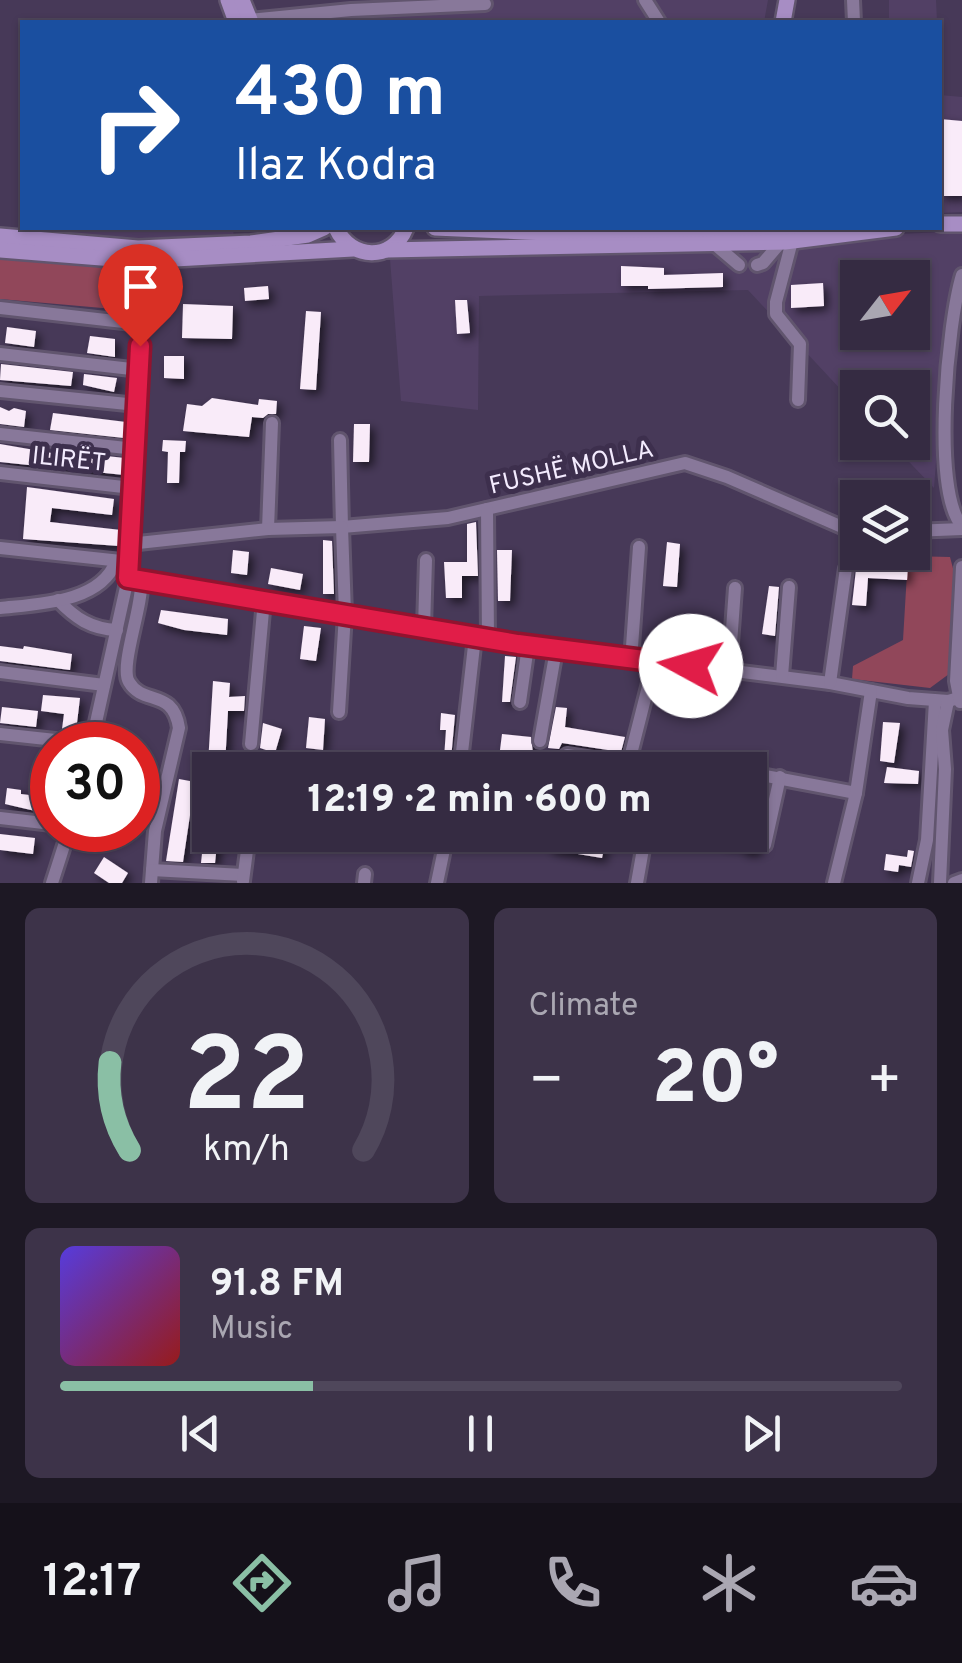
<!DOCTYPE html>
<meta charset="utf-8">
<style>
body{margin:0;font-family:Overpass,sans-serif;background:#3d3349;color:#f1f3f6;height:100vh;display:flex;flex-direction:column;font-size:38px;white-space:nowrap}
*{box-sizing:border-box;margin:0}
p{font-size:32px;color:#aaa7b2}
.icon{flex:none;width:55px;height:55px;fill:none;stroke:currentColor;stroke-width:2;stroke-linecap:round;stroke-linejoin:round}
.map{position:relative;height:883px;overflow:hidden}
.side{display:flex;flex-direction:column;gap:25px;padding:25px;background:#1d1824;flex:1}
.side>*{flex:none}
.top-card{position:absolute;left:20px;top:20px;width:922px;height:210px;border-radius:0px;box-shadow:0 2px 8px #0004,0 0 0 2px #4f475b;background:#1a4fa0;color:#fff;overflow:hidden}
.needle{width:65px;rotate:59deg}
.controls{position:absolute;left:840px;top:260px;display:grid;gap:20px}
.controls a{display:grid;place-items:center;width:90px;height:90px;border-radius:0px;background:#352b42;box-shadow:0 2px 8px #0004,0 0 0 2px #4f475b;font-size:50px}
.speed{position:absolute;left:30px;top:722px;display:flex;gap:20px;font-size:50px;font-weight:700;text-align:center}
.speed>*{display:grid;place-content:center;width:130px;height:130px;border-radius:50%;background:#352b42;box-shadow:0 2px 8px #0004,0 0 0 2px #4f475b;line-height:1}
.speed .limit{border:15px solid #d22;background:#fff;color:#111}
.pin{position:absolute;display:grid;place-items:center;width:85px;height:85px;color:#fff;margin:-102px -42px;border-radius:50% 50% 50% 0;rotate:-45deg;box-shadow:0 0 10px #0007}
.pin .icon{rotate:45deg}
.me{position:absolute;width:110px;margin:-55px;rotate:276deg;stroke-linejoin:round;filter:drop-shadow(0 0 8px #0008)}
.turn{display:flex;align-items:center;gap:35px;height:210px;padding:0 50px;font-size:45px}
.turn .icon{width:130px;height:130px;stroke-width:2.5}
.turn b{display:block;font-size:70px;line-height:85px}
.big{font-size:75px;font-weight:800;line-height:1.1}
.side .widget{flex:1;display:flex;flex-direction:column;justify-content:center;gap:15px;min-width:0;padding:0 35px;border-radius:15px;background:#3d3349}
.side .dial{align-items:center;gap:0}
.dial svg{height:260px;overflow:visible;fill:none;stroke:#4f475b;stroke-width:7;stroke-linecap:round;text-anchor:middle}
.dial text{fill:#f1f3f6;stroke:none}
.song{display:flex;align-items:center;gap:30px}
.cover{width:120px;height:120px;border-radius:15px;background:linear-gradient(135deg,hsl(250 70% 55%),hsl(0 70% 35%))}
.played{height:10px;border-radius:5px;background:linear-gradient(90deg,#8abfa5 30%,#4f475b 30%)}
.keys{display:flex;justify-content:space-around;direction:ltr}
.heat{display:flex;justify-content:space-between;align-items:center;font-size:55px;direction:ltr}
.side .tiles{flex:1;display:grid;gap:25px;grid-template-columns:1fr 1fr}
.widget:last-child{grid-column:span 2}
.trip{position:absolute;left:192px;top:752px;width:575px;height:100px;border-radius:0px;background:#352b42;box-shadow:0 2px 8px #0004,0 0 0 2px #4f475b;font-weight:800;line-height:100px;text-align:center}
.dock{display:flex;height:160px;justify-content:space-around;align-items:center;background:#15111a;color:#aaa7b2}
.dock .icon{width:70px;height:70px}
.dock .current{color:#8abfa5}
.dock b{font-size:45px;color:#f1f3f6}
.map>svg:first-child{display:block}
</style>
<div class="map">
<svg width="962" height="883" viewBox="0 0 962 883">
<defs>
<filter id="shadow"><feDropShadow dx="4.5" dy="4.5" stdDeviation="5" flood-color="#0009"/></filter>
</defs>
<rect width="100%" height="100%" fill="#473958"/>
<!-- built -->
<g fill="#524065" fill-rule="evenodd">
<path d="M414 0H768L764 22H322L324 6Z"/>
<path d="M889 0H936L937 22H889Z"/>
<path d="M940 95 962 97V212L940 213Z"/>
<path d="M63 228H234L233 237 133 245 65 235Z"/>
<path d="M962 231V316L947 317 934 488 891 443 912 442V388H858L857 407 748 290 479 296 478 410 401 401 390 259ZM858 278H912V332H858Z"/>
</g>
<!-- green -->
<g fill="#91475a">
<path d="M0 257 128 269 125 310 0 299Z"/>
<path d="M908 556 950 557 956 580 949 674 930 688 852 679 853 666 903 640Z"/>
</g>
<!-- building -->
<g fill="#f9ebf9" filter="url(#shadow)">
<path d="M940 119 962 121V196H940Z"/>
<path d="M621 266 664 268V275L723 273V287L648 289V286H621Z"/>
<path d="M823 283 824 306 791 308V285Z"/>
<path d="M268 286 269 299 245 301 244 288Z"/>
<path d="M455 300H467L470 333 457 334Z"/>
<path d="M183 304 233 306 232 339 182 338Z"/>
<path d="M306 311 321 312 316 390 300 389Z"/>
<path d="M7 327 36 331 34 347 5 343Z"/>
<path d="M90 336 115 339V357L87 353Z"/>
<path d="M164 356H184V379L164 378Z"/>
<path d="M1 364 73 372 71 386 0 380Z"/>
<path d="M84 374 117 378 114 392 83 385Z"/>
<path d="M212 398 258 405 259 399 277 401 276 414H268L263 418 252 417 249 437 183 431 187 404 202 406Z"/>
<path d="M0 407 9 411 14 408 26 411 24 427 0 424Z"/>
<path d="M53 413 126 422 124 438 50 430Z"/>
<path d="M354 424H370L369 462H353Z"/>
<path d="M163 440 186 441 185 452H180L179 483H167L168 452 162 451Z"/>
<path d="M0 444 69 456V452L125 458 124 475 0 462Z"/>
<path d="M27 487 114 499 112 515 52 508 50 522 121 530 119 546 23 539Z"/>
<path d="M476 522 478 576H462V598H446L444 562H467V524Z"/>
<path d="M323 540 332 541 334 594H323Z"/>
<path d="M667 542 680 544 677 587 663 586Z"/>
<path d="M233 550 249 552 247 575 231 573Z"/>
<path d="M497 550H512L510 601H498Z"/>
<path d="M853 561 908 564 907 580 868 578 866 606 852 605 856 569Z"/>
<path d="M271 568 303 574 300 590 268 584Z"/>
<path d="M769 586 779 587 775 636 762 634Z"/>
<path d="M161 610 228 619 227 635 184 630 158 623Z"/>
<path d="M304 626 321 628 316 661 300 659Z"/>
<path d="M0 646 23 649 24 646 72 654 70 670 0 661Z"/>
<path d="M505 656 516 657 510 702H502Z"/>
<path d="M213 681 230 683 229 697 245 696 244 711H228L225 765 208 764Z"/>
<path d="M43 695 80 698 76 731 62 729 64 714 41 711Z"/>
<path d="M2 707 38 711 36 727 0 723Z"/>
<path d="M556 707 567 708 565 727 625 737 621 752 562 743 559 749 548 748Z"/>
<path d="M441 713 455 715 451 759 444 758 446 730H440Z"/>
<path d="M309 717 325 719 323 750 306 748Z"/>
<path d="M883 722 900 723 894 763 880 761Z"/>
<path d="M263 723 282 729 275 753 260 748Z"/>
<path d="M502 734 531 737 533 753 500 750Z"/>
<path d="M887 767 919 771 918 784 884 783Z"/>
<path d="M179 779 195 782 183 862 166 861Z"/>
<path d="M7 788 21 790V794L46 797 44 813 5 804Z"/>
<path d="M750 814 761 815 755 843 757 852 741 851 742 845 720 843 721 835H750Z"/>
<path d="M0 834 35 838 33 854 0 850Z"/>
<path d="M204 835H218L215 863H201Z"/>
<path d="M551 835 605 844 602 858 548 849Z"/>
<path d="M908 850 914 851 911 867 899 865 898 872 884 870 886 854 907 857Z"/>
<path d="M104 857 128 873 122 883H109L94 873Z"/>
</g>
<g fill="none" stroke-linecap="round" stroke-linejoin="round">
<defs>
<g id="minor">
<path d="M645 0 659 22"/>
<path d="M853 0 854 22"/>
<path d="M249 20 351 10 485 4"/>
<path d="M792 241 776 302V314L800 344 798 400"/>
<path d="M712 242 739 265"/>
<path d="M757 265 763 263 781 242"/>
<path d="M962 275C948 321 931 490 962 526"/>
<path d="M0 308 141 324"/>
<path d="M0 354 140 370"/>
<path d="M0 391 137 405"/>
<path d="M0 434 135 449"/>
<path d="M340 440 342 527 448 518 685 463 727 477 849 530H858"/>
<path d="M0 473 132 488"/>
<path d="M487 509 488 639"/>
<path d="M268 529 272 423"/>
<path d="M912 531 962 529"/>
<path d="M129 544 268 529 342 527 345 614 339 712"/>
<path d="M0 548 121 561"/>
<path d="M128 578 518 644 830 683 908 698 948 701 962 697"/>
<path d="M141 579C144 604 119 666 129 682 143 706 173 688 179 728L155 831 151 883"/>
<path d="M58 600C75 618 91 629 117 630"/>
<path d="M0 608C37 604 101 603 116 561"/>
<path d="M424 628 426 560"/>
<path d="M631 661 639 547"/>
<path d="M729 671 735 588"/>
<path d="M0 672 104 685"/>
<path d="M782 676 789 587"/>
<path d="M830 683 846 568"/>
<path d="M520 702 528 646"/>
<path d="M960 702 956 681 962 567"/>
<path d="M0 734 92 744"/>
<path d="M540 741 556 650"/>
<path d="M251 744 264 600"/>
<path d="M91 745 128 578 140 370 139 261"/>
<path d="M460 770 475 637"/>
<path d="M558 770 560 762 567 755 626 764 630 758 654 663"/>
<path d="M750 773 856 793"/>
<path d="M0 818 52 824"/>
<path d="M613 835 643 849 637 883"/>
<path d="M765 845 780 777"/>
<path d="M152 870 243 875"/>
<path d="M243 881 249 835"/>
<path d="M52 883 69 830"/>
<path d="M364 883 365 874"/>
<path d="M437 883 447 835"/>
<path d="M834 883 856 793 871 691"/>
<path d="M918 883 927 840 935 701"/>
<path d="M940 883 945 769 942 730 948 701"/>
<path d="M954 883 962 880"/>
</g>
<g id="major">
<path d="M228 0 236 22"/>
<path d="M242 0 251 22"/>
<path d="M783 22 787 0"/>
<path d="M940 224H962"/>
<path d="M336 228C351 260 392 262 406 228"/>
<path d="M435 228 570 234 807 228"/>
<path d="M0 236 138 248 251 243 308 235 324 228"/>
<path d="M0 250 139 261 353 249"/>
<path d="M387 250 785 242 896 228"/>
</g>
</defs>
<!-- minor casing -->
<use href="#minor" stroke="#61556e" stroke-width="18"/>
<!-- major casing -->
<use href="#major" stroke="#61556e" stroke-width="20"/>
<!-- minor -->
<use href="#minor" stroke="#88789a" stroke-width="12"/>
<!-- major -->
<use href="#major" stroke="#a78dc4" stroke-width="15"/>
</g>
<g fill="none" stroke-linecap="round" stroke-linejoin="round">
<defs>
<path id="route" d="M140 346 128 578 518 644 691 666"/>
</defs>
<!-- route casing -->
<use href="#route" stroke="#92132f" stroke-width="25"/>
<!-- route -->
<use href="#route" stroke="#e11d48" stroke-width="18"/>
</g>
<g text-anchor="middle" stroke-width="10" stroke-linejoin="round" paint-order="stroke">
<!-- street labels -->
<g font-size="25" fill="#f3ebfe" stroke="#3d2f4d">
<text transform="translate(69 458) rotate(6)" y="9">ILIRËT</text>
<text transform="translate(571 466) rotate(-13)" y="9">FUSHË MOLLA</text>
</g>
</g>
</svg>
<div class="controls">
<a><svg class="needle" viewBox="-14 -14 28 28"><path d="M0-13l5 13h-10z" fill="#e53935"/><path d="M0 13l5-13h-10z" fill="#aaa7b2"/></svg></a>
<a><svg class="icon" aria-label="search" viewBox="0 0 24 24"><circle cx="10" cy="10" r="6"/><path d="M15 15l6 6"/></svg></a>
<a><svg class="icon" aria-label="layers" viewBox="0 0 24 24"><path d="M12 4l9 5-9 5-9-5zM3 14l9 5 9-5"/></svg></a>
</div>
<div class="speed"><div class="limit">30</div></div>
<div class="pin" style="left:140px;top:346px;background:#d93025"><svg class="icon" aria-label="arrive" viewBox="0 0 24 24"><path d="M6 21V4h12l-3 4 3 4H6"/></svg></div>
<svg class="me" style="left:691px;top:666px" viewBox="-20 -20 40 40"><circle r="19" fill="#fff"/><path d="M0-13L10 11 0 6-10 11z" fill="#e11d48"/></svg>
<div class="trip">12:19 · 2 min · 600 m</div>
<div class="top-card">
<div class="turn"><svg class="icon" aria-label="right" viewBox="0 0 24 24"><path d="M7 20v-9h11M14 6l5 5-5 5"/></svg><div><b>430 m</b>Ilaz Kodra</div></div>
</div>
</div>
<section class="side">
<div class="tiles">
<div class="widget dial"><svg viewBox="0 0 100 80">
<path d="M14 69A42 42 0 1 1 86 69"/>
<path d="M14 69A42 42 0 0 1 8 42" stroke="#8abfa5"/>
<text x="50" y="56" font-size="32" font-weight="700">22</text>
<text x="50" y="72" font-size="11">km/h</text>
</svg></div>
<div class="widget"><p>Climate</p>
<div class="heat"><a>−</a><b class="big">20°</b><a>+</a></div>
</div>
<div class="widget">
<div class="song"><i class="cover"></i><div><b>91.8 FM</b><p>Music</p></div></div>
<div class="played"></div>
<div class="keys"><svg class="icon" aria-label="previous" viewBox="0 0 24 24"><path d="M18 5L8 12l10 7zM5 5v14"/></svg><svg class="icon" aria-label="pause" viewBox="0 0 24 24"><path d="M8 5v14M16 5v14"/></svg><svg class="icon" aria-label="next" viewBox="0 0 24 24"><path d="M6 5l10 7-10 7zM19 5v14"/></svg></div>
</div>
</div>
</section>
<nav class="dock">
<b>12:17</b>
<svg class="icon current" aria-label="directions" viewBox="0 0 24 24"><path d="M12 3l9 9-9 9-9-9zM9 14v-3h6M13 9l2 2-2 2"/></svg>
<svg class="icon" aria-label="music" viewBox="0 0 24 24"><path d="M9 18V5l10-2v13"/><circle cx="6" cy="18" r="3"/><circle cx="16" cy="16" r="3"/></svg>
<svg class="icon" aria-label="phone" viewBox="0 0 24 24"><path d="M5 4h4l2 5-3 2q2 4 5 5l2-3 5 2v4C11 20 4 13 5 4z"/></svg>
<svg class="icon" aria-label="climate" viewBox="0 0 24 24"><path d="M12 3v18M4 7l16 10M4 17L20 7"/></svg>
<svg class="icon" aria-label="car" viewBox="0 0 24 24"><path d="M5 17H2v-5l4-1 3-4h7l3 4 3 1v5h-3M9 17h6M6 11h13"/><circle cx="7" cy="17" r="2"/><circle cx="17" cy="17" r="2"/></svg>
</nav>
